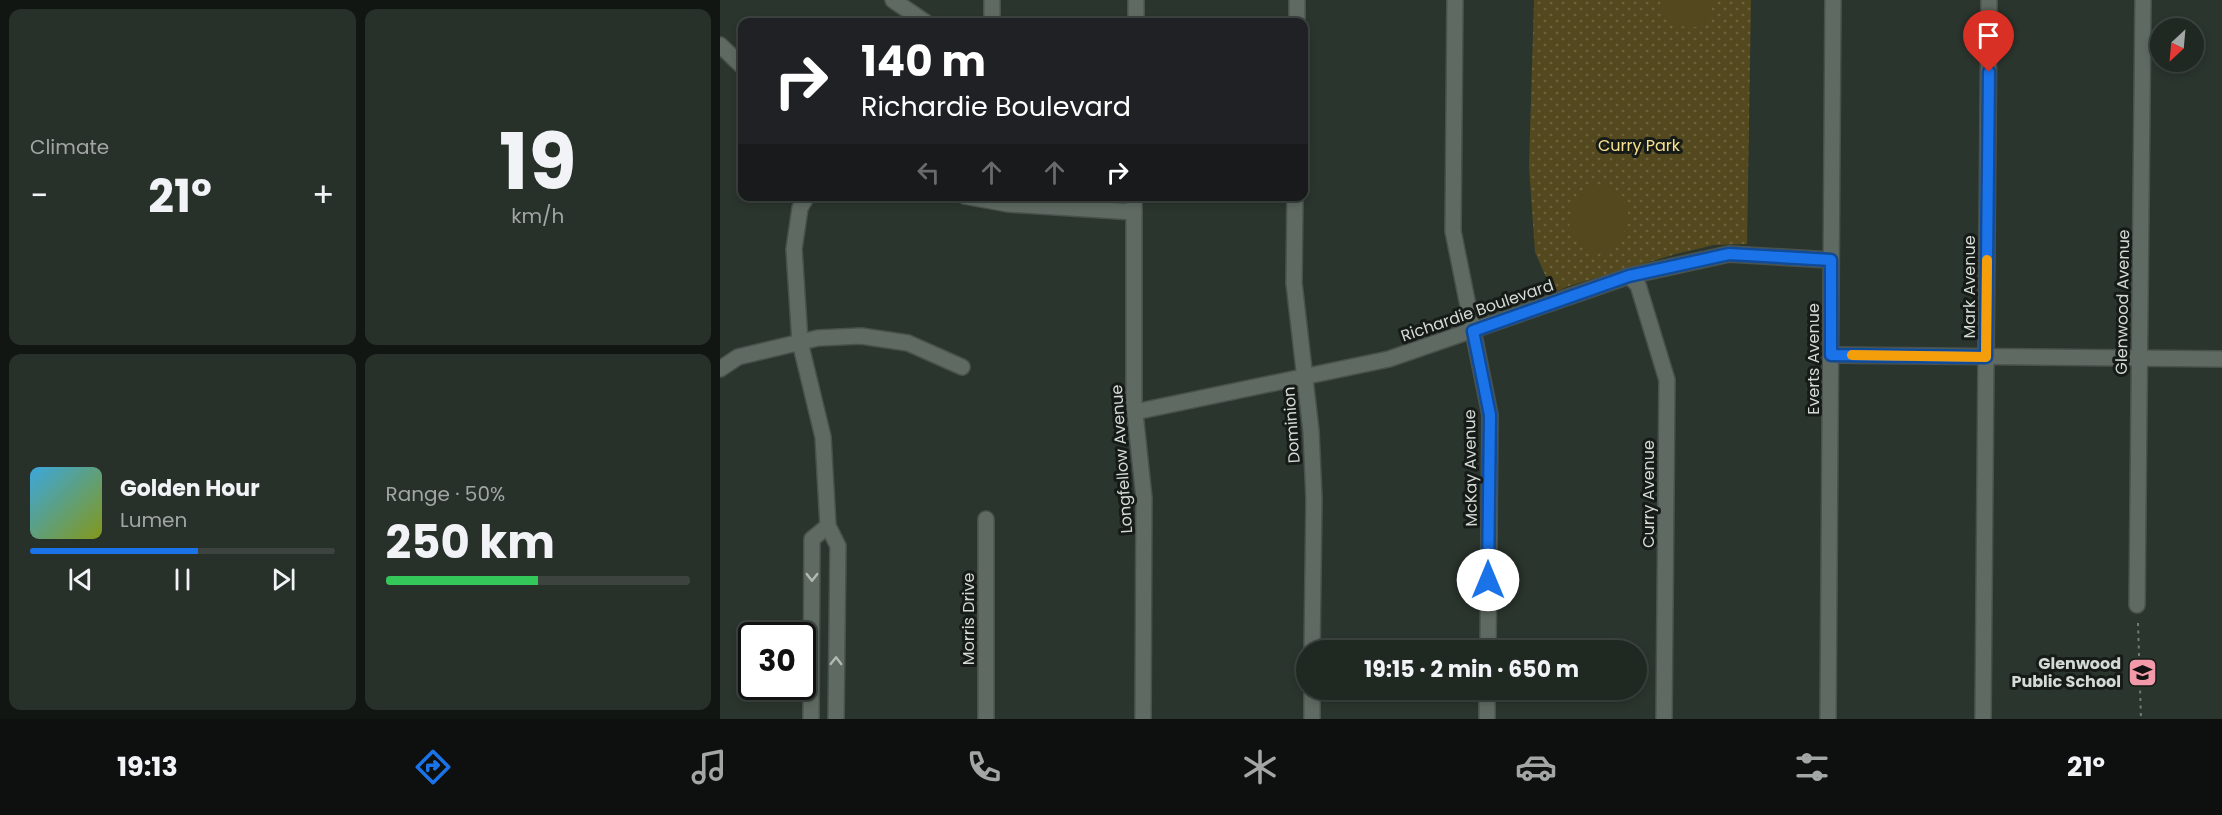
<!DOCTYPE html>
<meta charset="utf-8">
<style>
body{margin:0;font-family:Poppins,sans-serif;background:#28302a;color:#f1f3f6;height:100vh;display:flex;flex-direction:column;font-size:22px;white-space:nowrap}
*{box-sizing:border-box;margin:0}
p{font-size:20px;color:#a2a6a5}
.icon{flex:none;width:33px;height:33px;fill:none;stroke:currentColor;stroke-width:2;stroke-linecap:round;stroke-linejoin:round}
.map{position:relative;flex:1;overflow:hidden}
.drawer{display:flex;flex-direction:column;gap:9px;padding:9px;background:#121613;width:720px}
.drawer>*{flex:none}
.hud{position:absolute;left:18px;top:18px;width:570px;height:183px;border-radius:12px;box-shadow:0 3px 9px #0003,0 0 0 2px #3d4440;background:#202124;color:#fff;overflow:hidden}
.needle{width:39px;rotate:206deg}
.tools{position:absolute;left:1430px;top:18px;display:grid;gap:12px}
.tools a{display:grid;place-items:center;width:54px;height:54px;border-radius:50%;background:#202822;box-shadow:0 3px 9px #0003,0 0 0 2px #3d4440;font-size:30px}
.speed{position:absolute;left:18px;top:622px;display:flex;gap:12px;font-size:30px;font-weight:700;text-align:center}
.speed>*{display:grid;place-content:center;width:78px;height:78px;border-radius:50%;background:#202822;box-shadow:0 3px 9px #0003,0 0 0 2px #3d4440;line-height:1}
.speed .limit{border:3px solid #111;border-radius:9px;background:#fff;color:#111}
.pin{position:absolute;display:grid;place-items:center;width:51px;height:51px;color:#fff;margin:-62px -26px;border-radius:50% 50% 50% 0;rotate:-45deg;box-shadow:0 0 6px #0007}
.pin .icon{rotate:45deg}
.me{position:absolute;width:66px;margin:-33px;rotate:0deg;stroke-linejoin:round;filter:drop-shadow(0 0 4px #0008)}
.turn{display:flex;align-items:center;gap:21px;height:126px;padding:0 24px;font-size:27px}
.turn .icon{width:78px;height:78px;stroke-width:2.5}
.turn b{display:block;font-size:42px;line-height:51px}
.lanes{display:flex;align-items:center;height:57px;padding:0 24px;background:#0003;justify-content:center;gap:30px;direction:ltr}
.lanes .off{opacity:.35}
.big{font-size:45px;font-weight:700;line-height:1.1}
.drawer .card{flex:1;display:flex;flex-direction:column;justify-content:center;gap:9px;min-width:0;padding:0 21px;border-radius:12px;background:#28302a}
.drawer .dial{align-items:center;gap:0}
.dial b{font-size:78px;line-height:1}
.song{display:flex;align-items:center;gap:18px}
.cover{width:72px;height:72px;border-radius:9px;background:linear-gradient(135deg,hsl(200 70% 55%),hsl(70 70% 35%))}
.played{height:6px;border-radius:3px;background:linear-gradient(90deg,#1a73e8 55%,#3d4440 55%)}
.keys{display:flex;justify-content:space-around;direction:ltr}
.heat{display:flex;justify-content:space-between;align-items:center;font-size:33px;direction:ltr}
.charge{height:9px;border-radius:4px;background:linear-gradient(90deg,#34c759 50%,#3d4440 0)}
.drawer .tiles{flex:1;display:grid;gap:9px;grid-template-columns:repeat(2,1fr)}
.trip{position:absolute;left:576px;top:640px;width:351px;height:60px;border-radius:30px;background:#202822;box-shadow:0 3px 9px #0003,0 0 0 2px #3d4440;font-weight:700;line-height:60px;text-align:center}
.tab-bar{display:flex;height:96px;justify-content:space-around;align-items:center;background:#0d100e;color:#a2a6a5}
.tab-bar .icon{width:42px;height:42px}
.tab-bar .on{color:#1a73e8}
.tab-bar b{font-size:27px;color:#f1f3f6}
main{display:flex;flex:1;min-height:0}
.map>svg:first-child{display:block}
</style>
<main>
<section class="drawer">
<div class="tiles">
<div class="card"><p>Climate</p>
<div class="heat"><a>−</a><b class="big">21°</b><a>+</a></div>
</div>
<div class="card dial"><b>19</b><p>km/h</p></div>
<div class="card">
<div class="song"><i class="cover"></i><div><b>Golden Hour</b><p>Lumen</p></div></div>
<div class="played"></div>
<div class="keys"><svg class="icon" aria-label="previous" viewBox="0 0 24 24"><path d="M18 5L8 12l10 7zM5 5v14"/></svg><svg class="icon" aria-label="pause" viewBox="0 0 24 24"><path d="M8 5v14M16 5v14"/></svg><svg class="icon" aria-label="next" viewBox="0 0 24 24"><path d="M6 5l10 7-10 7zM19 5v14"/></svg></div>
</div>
<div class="card"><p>Range · 50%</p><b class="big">250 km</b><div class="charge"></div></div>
</div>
</section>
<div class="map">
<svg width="1502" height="719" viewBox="0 0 1502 719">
<defs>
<pattern id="green-dots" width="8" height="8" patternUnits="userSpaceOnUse" patternTransform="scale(1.5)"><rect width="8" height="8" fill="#54491e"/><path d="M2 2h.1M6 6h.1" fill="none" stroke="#6c633e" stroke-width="1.8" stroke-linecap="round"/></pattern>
</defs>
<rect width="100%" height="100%" fill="#2a352d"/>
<!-- green -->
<path fill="url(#green-dots)" d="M814 0H1031L1027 244 994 245 956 254 849 286 833 293 815 252 809 166Z"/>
<!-- pitch -->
<g fill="#54491e">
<path d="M940 0H993L990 16 976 27 956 26 943 14Z"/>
<path d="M873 186 890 187 906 199C912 232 903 233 882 255L861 247 848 231C856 206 844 199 873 186Z"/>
</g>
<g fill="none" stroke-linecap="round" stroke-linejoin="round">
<defs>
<g id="minor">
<path d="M173 0 205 22"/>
<path d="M735 0 733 231 770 415 768 651"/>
<path d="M272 22V0"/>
<path d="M416 22V0"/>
<path d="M577 22V0"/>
<path d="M0 45 22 66"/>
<path d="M87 196 80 208 74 249 80 342 103 437 108 526 118 546 116 719"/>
<path d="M244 196 288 204 414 212"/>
<path d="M414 196V404L424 498 423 719"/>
<path d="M575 196 574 283 591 431 594 499 592 651"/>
<path d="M909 276 918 285 947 380 944 719"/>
<path d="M1111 355 1502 359"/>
<path d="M0 369 18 357 98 338 141 336 188 343 242 367"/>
<path d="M415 412 669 359 909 276 1009 254 1111 260"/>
<path d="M266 519V719"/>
<path d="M1417 605 1423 0"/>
<path d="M91 719 92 539 108 526"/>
<path d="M592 719V690"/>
<path d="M767 719V690"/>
<path d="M1108 719 1113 0"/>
<path d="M1263 719 1269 0"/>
</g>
</defs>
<!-- minor casing -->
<use href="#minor" stroke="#48514b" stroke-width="18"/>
<!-- path -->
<path stroke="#727b74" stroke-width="2" stroke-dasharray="3 4.5" stroke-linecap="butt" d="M1418 623 1421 719"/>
<!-- minor -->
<use href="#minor" stroke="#5f6b62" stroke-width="15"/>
</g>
<!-- one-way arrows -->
<defs><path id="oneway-chevron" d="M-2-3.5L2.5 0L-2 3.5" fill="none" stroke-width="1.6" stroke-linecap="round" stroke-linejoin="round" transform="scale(1.5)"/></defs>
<g stroke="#b1b9b2">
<use href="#oneway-chevron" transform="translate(92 577) rotate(90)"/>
<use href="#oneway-chevron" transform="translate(116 661) rotate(-89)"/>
</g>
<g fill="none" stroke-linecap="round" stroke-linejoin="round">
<defs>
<path id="route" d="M768 580 770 415 753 331 909 276 1009 254 1111 260V355L1266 357 1269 72"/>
</defs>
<!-- route casing -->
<use href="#route" stroke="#114b97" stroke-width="15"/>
<!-- route -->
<use href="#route" stroke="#1a73e8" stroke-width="10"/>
<!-- slow -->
<path stroke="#f59e0b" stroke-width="10" d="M1132 355 1266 357 1267 260"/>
</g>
<!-- icons -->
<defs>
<symbol id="school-square" viewBox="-11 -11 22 22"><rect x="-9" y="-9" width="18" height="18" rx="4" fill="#f39aaa" stroke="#161b17"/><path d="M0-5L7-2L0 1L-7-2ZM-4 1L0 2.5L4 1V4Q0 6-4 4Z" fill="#111"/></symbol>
</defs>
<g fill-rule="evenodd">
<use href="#school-square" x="1406" y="656" width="33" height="33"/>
</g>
<g text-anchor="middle" stroke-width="6" stroke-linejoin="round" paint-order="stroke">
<!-- park labels -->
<g font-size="16" fill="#f8e18e" stroke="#161b17">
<text x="919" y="151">Curry Park</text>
</g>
<!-- street labels -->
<g font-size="16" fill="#d4dad5" stroke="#161b17">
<text transform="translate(1249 287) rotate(-90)" y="6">Mark Avenue</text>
<text transform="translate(1402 302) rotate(-89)" y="6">Glenwood Avenue</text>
<text transform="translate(757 310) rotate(-19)" y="6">Richardie Boulevard</text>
<text transform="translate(1093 359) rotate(-90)" y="6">Everts Avenue</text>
<text transform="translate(571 425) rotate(-94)" y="6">Dominion</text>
<text transform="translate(401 459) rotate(-94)" y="6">Longfellow Avenue</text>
<text transform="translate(750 468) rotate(-91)" y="6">McKay Avenue</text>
<text transform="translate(928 494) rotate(-90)" y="6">Curry Avenue</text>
<text transform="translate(248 619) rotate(-90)" y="6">Morris Drive</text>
</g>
<!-- poi labels -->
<g font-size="16" font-weight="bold" fill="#d4dad5" stroke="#161b17" text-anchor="end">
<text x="1401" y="669">Glenwood<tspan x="1401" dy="18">Public School</tspan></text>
</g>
</g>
</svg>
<div class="tools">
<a><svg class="needle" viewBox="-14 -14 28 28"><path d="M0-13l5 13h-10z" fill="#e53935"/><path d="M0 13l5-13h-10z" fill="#a2a6a5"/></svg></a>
</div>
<div class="speed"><div class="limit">30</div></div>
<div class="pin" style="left:1269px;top:72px;background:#d93025"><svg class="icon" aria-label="arrive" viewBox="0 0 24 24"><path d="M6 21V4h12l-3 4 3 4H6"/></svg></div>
<svg class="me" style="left:768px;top:580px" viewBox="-20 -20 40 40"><circle r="19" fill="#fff"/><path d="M0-13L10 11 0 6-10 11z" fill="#1a73e8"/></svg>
<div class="trip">19:15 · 2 min · 650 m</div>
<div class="hud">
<div class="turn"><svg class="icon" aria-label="right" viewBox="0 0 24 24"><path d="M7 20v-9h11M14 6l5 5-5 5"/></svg><div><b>140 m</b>Richardie Boulevard</div></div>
<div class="lanes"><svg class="icon off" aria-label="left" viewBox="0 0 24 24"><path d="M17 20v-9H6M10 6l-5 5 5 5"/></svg><svg class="icon off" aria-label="ahead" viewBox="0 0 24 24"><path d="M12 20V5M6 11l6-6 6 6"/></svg><svg class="icon off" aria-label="ahead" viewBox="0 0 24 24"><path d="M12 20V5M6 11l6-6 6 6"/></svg><svg class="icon" aria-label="right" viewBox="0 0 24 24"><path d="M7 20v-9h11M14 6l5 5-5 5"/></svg></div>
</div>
</div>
</main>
<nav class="tab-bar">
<b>19:13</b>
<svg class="icon on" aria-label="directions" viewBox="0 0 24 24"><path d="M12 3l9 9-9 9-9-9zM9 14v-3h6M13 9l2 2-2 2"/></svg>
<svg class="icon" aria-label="music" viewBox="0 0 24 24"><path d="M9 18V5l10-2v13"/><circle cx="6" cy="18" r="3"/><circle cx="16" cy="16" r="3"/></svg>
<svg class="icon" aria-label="phone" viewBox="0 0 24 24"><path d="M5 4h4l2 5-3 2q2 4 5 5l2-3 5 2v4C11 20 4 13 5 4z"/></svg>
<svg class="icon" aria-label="climate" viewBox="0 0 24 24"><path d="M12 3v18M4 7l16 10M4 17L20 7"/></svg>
<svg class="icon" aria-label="car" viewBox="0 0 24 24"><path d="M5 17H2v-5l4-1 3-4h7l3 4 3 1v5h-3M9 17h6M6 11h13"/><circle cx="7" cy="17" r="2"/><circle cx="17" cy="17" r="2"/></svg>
<svg class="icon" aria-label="filters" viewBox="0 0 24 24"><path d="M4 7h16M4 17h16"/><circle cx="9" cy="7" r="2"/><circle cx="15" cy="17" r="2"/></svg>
<b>21°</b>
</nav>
